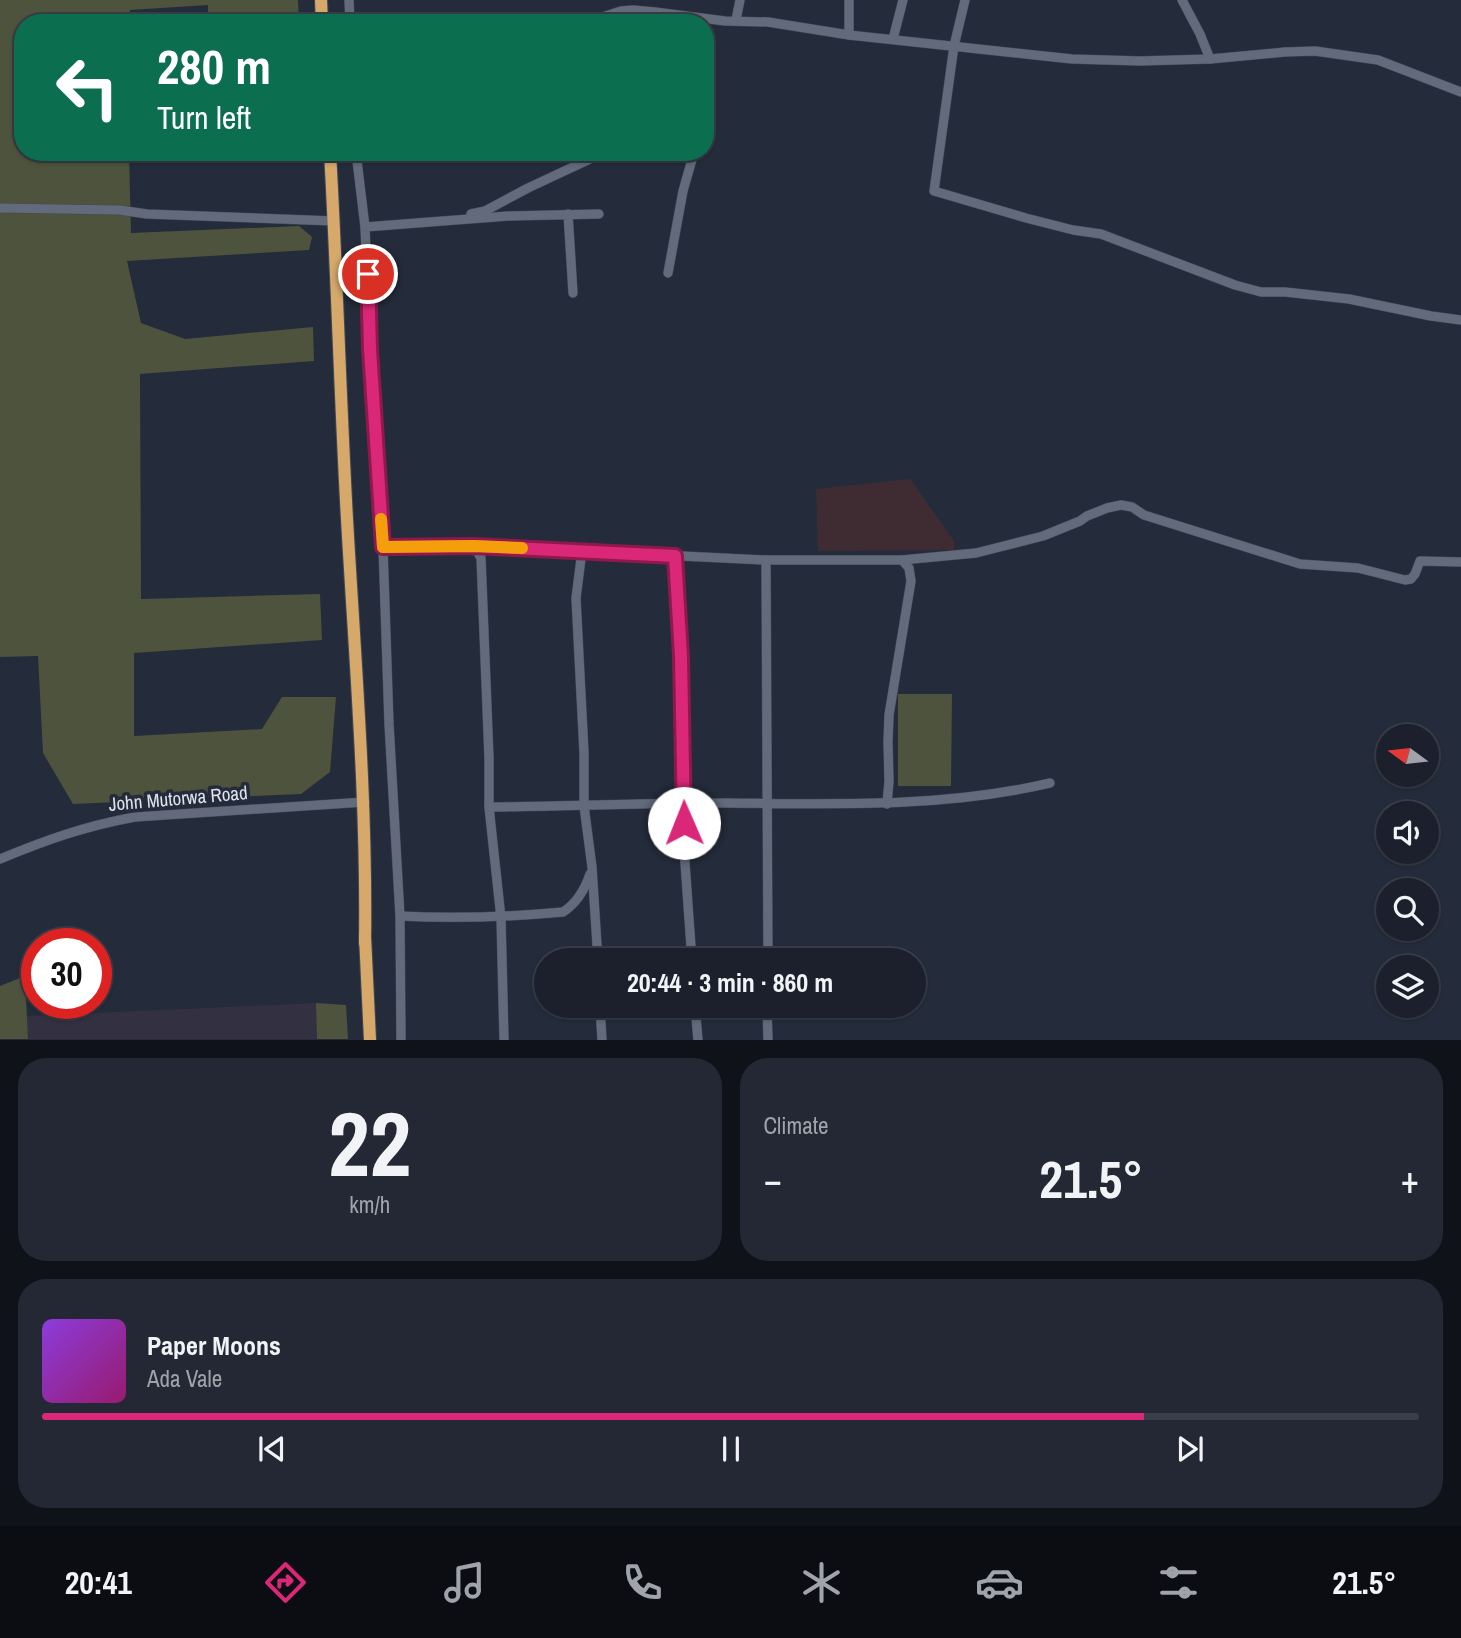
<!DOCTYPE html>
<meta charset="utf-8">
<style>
body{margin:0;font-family:"Archivo Narrow",sans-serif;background:#242834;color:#f1f3f6;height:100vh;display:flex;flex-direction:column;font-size:26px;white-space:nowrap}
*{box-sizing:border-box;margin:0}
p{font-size:23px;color:#a0a3a9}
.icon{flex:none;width:38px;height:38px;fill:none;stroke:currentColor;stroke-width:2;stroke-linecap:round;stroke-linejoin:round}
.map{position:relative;height:1040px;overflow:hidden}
.details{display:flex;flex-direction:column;gap:18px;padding:18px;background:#0f1218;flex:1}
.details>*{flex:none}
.hud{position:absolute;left:14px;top:14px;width:700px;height:147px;border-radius:28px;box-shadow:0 2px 5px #0004,0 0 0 2px #393e48;background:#0b6e4f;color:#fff;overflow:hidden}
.needle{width:46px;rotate:285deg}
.fabs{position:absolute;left:1376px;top:724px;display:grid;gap:14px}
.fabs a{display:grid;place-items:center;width:63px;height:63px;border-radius:50%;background:#1b202c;box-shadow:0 2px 5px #0004,0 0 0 2px #393e48;font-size:35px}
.speed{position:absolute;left:21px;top:928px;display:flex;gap:14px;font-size:35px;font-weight:700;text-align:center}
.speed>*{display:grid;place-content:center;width:91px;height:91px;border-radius:50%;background:#1b202c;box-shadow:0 2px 5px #0004,0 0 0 2px #393e48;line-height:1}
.speed .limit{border:10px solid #d22;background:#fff;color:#111}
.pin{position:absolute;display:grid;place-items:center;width:60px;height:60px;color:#fff;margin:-30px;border:4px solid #fff;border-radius:50%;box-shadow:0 2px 7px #0007}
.me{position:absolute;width:77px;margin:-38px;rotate:359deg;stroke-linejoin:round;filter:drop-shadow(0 0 5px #0008)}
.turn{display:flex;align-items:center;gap:24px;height:147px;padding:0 28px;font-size:32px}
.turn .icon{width:91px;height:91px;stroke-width:2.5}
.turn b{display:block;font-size:49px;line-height:60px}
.big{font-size:52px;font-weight:800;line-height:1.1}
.details .widget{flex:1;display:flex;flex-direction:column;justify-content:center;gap:10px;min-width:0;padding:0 24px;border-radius:28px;background:#242834}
.details .dial{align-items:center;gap:0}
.dial b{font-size:91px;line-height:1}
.song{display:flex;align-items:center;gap:21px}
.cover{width:84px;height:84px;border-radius:10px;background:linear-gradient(135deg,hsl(270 70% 55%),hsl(320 70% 35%))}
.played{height:7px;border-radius:4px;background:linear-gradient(90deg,#db2777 80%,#393e48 80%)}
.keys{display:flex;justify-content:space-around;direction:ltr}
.heat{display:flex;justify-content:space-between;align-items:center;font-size:38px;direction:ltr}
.details .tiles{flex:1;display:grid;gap:18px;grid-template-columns:1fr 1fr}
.widget:last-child{grid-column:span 2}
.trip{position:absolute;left:534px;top:948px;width:392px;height:70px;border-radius:35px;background:#1b202c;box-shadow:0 2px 5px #0004,0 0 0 2px #393e48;font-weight:800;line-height:70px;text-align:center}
.menu{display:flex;height:112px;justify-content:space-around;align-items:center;background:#0b0d12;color:#a0a3a9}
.menu .icon{width:49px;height:49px}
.menu .active{color:#db2777}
.menu b{font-size:32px;color:#f1f3f6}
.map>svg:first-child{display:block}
</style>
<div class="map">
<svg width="1461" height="1040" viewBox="0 0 1461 1040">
<rect width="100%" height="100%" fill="#242b3a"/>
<!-- commercial -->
<path fill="#333041" d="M316 1003 317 1039H28L26 1016Z"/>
<!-- education -->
<path fill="#3f2c33" d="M910 479 954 541V550L818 551 816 489Z"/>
<!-- green -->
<g fill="#4e533e">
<path d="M0 0H298L299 23H231V21L208 17V5L130 10 129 23H23V152H129L131 233 299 226 312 237 309 250 127 261 141 323 185 339 313 327 314 361 140 374 141 599 320 594 322 640 134 653V736L262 729 282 697H336L330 772 301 794 73 804 43 753 38 656 0 657Z"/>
<path d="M898 694H952L951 786H898Z"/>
<path d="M25 976 28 1039H0V986Z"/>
<path d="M316 1003 346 1005 348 1039H317Z"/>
</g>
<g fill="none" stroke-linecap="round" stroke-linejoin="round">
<defs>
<g id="minor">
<path d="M349 0 350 23"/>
<path d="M965 0 954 46 934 191 1026 218 1073 230 1101 234 1235 285 1261 292H1285L1349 299 1431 316 1461 320"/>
<path d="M1182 0 1200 34 1210 59"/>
<path d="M736 20 740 0"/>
<path d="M584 23 621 11 633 10 655 12 725 21 768 22 849 35 1072 59 1140 61 1210 59 1285 52 1315 51 1378 60 1461 92"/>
<path d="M849 35V0"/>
<path d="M893 39 903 0"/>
<path d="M356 152 365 227 370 349 383 547 389 724 400 916 401 1040"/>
<path d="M0 208 119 210 147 214 334 221"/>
<path d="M471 214 485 211 528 188 605 152"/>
<path d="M568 214 573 293"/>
<path d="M365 227 508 216 599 214"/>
<path d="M668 273 683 191 693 156 681 152"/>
<path d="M474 546 481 558 489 758V807L501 918 504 1040"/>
<path d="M383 547 474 546 766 560H902L909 568 911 581 889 715 888 742 889 781 887 804"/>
<path d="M582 551 576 598 584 753V806L592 867 598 961"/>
<path d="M675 556 681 656 685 863 692 961"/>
<path d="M766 560 768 961"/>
<path d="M902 560 976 553 1043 536 1080 521 1087 516 1107 508 1121 505 1132 507 1144 515 1300 564 1358 568 1405 580 1411 579 1415 574 1420 561 1461 562"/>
<path d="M489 807C568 806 648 803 728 803 835 804 944 808 1050 783"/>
<path d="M0 859C46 840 85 826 135 817L365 802"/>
<path d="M400 916C455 919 508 917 563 912 577 903 585 889 590 874"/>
<path d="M600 1006 602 1040"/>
<path d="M695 1006 698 1040"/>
<path d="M767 1006 768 1040"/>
</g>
<g id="highway">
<path d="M321 0 322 23"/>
<path d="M330 152C337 274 340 396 347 519 355 660 367 801 365 943"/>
<path d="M365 936 370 1040"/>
</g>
</defs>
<!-- minor casing -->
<use href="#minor" stroke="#434956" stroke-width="10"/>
<!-- highway casing -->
<use href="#highway" stroke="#434956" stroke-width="14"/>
<!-- minor -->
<use href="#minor" stroke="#626a7b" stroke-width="9"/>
<!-- highway -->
<use href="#highway" stroke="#d6a96b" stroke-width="12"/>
</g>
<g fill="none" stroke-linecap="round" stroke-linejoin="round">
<defs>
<path id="route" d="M368 274 370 349 383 547 474 546 675 556 681 656 684 823"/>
</defs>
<!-- route casing -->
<use href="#route" stroke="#8e194d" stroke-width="18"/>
<!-- route -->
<use href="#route" stroke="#db2777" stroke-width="12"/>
<!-- slow -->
<path stroke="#f59e0b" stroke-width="12" d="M381 519 383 547 474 546 522 548"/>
</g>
<g text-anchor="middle" stroke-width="7" stroke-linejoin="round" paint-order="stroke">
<!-- street labels -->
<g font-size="19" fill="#dde2ec" stroke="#242b3a">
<text transform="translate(178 798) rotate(-5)" y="7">John Mutorwa Road</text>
</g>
</g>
</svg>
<div class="fabs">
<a><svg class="needle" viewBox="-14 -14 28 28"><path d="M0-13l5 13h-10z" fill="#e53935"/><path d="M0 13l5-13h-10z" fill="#a0a3a9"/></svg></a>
<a><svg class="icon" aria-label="sound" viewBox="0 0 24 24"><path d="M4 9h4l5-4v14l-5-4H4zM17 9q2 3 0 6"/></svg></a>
<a><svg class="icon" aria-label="search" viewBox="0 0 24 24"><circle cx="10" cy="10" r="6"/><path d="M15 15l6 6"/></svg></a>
<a><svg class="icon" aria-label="layers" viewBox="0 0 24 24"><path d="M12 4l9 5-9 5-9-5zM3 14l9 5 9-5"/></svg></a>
</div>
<div class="speed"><div class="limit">30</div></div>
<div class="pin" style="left:368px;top:274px;background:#d93025"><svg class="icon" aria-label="arrive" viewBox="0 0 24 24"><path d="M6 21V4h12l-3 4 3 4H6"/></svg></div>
<svg class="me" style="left:684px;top:823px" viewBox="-20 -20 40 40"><circle r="19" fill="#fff"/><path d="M0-13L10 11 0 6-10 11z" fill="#db2777"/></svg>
<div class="trip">20:44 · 3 min · 860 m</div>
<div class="hud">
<div class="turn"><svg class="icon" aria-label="left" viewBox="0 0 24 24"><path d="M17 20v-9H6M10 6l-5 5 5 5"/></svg><div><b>280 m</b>Turn left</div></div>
</div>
</div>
<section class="details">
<div class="tiles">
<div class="widget dial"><b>22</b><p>km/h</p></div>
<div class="widget"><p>Climate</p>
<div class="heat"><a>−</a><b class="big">21.5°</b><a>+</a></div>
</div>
<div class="widget">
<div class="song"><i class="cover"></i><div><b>Paper Moons</b><p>Ada Vale</p></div></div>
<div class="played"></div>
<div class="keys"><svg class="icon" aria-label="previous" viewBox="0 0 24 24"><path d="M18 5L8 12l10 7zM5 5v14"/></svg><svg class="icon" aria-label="pause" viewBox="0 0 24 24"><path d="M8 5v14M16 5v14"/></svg><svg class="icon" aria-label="next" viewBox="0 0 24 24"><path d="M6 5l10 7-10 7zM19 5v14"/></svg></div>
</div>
</div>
</section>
<nav class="menu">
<b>20:41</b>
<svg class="icon active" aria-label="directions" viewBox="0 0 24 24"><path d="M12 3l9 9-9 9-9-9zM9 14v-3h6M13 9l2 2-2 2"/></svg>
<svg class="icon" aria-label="music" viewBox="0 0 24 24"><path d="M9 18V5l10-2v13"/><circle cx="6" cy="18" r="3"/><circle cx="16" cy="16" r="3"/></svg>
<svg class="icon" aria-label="phone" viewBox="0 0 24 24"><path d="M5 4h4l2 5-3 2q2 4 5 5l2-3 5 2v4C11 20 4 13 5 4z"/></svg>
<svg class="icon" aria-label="climate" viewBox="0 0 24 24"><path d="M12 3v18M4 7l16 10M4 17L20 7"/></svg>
<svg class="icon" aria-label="car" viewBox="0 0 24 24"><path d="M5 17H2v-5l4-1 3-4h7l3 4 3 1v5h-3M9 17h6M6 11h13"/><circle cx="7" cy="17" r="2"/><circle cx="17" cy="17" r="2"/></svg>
<svg class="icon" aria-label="filters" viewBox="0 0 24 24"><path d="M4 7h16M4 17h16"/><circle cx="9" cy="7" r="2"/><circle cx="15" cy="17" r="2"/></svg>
<b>21.5°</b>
</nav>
